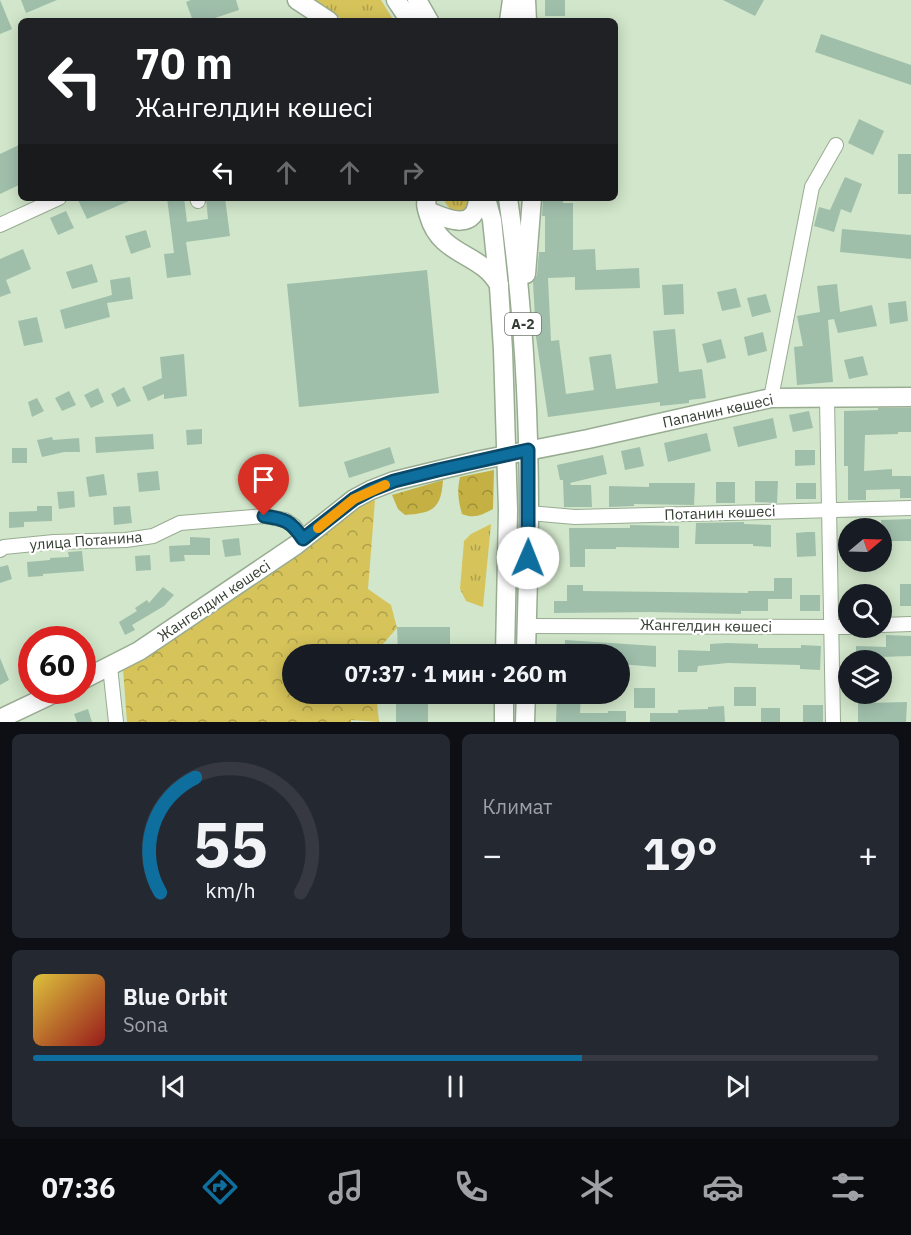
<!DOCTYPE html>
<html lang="ru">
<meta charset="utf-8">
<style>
body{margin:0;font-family:"IBM Plex Sans",sans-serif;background:#242831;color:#f1f3f6;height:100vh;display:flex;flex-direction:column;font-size:22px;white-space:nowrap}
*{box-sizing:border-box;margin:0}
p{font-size:20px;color:#9ea1a6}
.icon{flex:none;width:33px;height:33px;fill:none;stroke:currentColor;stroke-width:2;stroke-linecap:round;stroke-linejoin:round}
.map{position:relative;height:722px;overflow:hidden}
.sheet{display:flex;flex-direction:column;gap:12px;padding:12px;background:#0d0f14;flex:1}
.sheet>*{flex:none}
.hud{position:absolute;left:18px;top:18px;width:600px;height:183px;border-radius:9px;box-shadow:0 3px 15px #0003;background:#202124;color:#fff;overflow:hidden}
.needle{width:39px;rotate:71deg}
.fabs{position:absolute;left:838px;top:518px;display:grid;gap:12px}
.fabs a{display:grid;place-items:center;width:54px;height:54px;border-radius:50%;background:#171b24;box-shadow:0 3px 15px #0003;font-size:30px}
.speed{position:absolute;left:18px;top:626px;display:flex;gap:12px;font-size:30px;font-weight:700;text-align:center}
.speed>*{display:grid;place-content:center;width:78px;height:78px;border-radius:50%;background:#171b24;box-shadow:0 3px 15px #0003;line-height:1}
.speed .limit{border:9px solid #d22;background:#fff;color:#111}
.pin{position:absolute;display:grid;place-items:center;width:51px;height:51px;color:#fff;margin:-62px -26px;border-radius:50% 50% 50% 0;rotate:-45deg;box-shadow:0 0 6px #0007}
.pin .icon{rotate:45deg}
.me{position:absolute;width:66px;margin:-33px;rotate:1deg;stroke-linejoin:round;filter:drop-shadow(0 0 4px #0008)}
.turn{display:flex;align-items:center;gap:21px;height:126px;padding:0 18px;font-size:27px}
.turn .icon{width:78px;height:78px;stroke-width:2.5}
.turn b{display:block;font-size:42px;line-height:51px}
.lanes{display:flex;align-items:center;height:57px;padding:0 18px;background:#0003;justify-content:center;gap:30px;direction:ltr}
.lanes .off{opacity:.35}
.big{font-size:45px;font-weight:700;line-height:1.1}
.sheet .card{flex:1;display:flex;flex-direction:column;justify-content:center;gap:9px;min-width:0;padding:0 21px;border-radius:9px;background:#242831}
.sheet .dial{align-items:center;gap:0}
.dial svg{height:156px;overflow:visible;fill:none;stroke:#363941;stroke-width:7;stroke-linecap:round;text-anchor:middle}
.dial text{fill:#f1f3f6;stroke:none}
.song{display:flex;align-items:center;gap:18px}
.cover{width:72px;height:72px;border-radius:9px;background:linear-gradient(135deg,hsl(50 70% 55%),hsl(0 70% 35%))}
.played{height:6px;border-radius:3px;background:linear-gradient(90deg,#0e6e9d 65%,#363941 65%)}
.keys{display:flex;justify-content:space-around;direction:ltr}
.heat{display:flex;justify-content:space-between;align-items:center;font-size:33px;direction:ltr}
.sheet .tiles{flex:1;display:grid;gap:12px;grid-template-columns:1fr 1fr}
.card:last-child{grid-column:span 2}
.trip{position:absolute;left:282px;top:644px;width:348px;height:60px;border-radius:30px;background:#171b24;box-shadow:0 3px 15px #0003;font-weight:700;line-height:60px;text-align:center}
.dock{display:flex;height:96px;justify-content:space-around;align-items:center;background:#090b0e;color:#9ea1a6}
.dock .icon{width:42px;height:42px}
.dock .on{color:#0e6e9d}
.dock b{font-size:27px;color:#f1f3f6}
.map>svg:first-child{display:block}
</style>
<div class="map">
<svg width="911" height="722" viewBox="0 0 911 722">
<defs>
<pattern id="grass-tufts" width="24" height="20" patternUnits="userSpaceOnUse" patternTransform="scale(1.5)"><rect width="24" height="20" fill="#d6c35a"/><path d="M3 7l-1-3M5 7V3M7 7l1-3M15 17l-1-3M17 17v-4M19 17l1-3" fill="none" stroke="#aea04b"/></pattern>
<pattern id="forest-crowns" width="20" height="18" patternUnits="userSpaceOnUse" patternTransform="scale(1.5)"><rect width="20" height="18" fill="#c4b043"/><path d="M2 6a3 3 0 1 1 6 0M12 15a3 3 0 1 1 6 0" fill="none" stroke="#a09139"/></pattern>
<pattern id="park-crowns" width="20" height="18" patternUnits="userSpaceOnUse" patternTransform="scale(1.5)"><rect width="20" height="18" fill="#d6c35a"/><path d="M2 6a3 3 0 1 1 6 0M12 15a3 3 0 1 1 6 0" fill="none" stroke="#aea04b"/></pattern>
</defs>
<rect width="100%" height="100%" fill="#d1e6ca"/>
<!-- grass -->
<g fill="url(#grass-tufts)">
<path d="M313 0H381L394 21H345Z"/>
<path d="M443 198H473L468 211C454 213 449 211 443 198Z"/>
<path d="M491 524 483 607 466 601 460 589 464 541 471 534Z"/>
</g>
<!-- forest -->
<g fill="url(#forest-crowns)">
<path d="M494 470 493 509C482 515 474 519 462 514 458 500 457 490 460 477Z"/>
<path d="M443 480C441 509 433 513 405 515L398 509 392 495Z"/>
</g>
<!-- park -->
<path fill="url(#park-crowns)" d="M375 500 368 589 391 605 397 628 383 644 387 654H292V693H376L379 722 351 720V722H127L123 669 353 506Z"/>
<!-- building -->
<g fill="#9fbfab">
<path d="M0 0 12 29 0 34Z"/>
<path d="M21 0H57L26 13Z"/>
<path d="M191 0H236L239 10 206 21H193L186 2Z"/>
<rect x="545" y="0" width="20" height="16"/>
<path d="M723 0H764L755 16Z"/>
<path d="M821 34 911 65V85L815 52Z"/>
<path d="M859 119 884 131 873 155 848 143Z"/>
<path d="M21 144V184L0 194V154Z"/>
<rect x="898" y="154" width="13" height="40"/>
<path d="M845 177 862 184 851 213 841 209 834 232 814 226 819 207 830 210Z"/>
<path d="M83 198H136L87 219 78 200Z"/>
<path d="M167 198H184L187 222 208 219 206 198H225L230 236 186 242 191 275 167 278 164 254 174 253Z"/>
<path d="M543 198H563V203H573V250L595 249 596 270 639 268 640 288 575 290V277L548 278 551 341 559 340 566 394 594 390 589 357 611 354 616 389 658 383 653 331 675 329 679 372 702 369 706 398 689 400V403L660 406V402L548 417 536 337 533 282 537 275 539 252H545V216H542Z"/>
<path d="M66 211 74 228 58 235 50 218Z"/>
<path d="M842 229 911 235V259L840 252Z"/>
<path d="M146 230 151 247 131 254 125 236Z"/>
<path d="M23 249 31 269 6 280 11 293 0 297V259Z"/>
<path d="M92 264 98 282 72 289 66 272Z"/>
<path d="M427 270 439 393 299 407 287 284Z"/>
<path d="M130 277 133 299 107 303 110 317 65 329 60 310 112 295 110 280Z"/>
<path d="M683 284 684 314 664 315 662 285Z"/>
<path d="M837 284 840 312 872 305 877 326 838 333 834 319 828 320 833 382 797 385 794 347 803 346 797 316 820 312 817 286Z"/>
<path d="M736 288 741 307 722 311 717 292Z"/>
<path d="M766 294 771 312 752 317 747 298Z"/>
<path d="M906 301 908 321 890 324 888 303Z"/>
<path d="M37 317 43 342 24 346 18 321Z"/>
<path d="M763 332 767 351 748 356 744 337Z"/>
<path d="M721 339 726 358 707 363 702 344Z"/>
<path d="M184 354 187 396 164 399V394L148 401 142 387 162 378 160 357Z"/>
<path d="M863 356 868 375 849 379 844 360Z"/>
<path d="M124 387 131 401 117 407 111 394Z"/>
<path d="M98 388 104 402 91 408 84 395Z"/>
<path d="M69 391 76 405 62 411 55 398Z"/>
<path d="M37 398 44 411 32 417 28 402Z"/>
<path d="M878 408H911V432H898V434L865 435 864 471 892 469V476H911V498H900V489L866 490V500H848V466H844V411L878 410Z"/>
<path d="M809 411 813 428 793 432 789 415Z"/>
<path d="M773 418 777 438 738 447 733 427Z"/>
<path d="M202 429V444L187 445 186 430Z"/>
<path d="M707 433 711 451 668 462 664 443Z"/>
<path d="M153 434 154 449 96 453 95 437Z"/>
<path d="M52 437 53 440 79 438 80 452H64L42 457 37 440Z"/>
<path d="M390 447 395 463 349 478 344 462Z"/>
<path d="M640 447 644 466 625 470 621 451Z"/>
<rect x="12" y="448" width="15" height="15"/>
<path d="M795 450H815V465L795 466Z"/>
<path d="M603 455 607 474 570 483 571 485H591L592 507H564L563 480H560L557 465Z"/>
<path d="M158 471 160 490 139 492 137 473Z"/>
<path d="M104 474 107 495 89 497 86 477Z"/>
<path d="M755 481H778L777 503 755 502Z"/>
<rect x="716" y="482" width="19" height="21"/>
<path d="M649 483H695L694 505 634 504V506L609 507V486L649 487Z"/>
<rect x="796" y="483" width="20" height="16"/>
<path d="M74 491 75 507 59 509 57 492Z"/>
<path d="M37 506H52V521L24 522V527L9 528V512L37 511Z"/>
<path d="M130 506 132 523 114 525 113 507Z"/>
<path d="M911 519V541H882L881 520Z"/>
<path d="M744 522V524L771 525V547L753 546V544H695L696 523Z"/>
<path d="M630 525 679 526V548L616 547V549H585V567H570L569 528H630Z"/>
<path d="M807 532H815L816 556 797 557 796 533Z"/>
<path d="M190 537 210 538V555H184L185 561 170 562 169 546 190 545Z"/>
<path d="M239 538 241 555 225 557 222 540Z"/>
<path d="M82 551 84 571 43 574V576L28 577 27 562 50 560V558L69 557 68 552Z"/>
<path d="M150 555 151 570 136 571 135 556Z"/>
<path d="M8 565 12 579 0 583V567Z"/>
<path d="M774 578H792V599H768V611H741V614L650 612 554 613V601H567V585H583V591L748 593V591H774Z"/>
<rect x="900" y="584" width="11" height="22"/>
<path d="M163 587 174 595 164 606 132 625 135 630 125 635 119 622 137 611 135 608 147 600 149 603Z"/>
<rect x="800" y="595" width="20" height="16"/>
<path d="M397 627H450V653L398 654Z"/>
<path d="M886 635 911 636V656L879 657V660H856V646L886 647Z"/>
<path d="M565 640 656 646V667L620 664V654H565Z"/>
<path d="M727 643 758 644V648H801V645L821 646 820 670 800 669V665L728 663 698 666 697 672H678V650L710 651V644Z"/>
<path d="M32 650V677L21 654Z"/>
<path d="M0 658 9 680 0 685Z"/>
<rect x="734" y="687" width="22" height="19"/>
<rect x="634" y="688" width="21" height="20"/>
<rect x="396" y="693" width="32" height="29"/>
<path d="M448 693H462V703L448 702Z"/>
<path d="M557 693H581L580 713H608V711H626V722H556Z"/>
<path d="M858 693H867V703L907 702 906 722H858Z"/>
<rect x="803" y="705" width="20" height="17"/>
<path d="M724 706 725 722H650V713H678V710L708 709V707Z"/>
<rect x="761" y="708" width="19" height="14"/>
<path d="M88 709 92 722H77L74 714Z"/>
</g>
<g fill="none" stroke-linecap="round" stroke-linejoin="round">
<defs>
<g id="minor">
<path d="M197 198 198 201"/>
<path d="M0 225 59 198"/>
<path d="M771 398 812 187 836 145"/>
<path d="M827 399 833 722"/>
<path d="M529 513 575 517 911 508"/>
<path d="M0 550 4 547 54 542 126 540 153 536 180 523 264 516 285 520 294 526 304 539"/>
<path d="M882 625 911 624"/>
<path d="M527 626 849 627"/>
<path d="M110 667 116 722"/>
</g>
<g id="major">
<path d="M297 0 329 21"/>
<path d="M396 0 410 21"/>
<path d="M417 0 429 21"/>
<path d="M526 0 527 21"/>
<path d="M509 21 512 0"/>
<path d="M427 198C425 205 427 209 429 216 441 257 481 252 499 285"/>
<path d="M486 198 492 220 499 287 503 350 508 510 505 654"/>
<path d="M508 198C523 302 529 408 529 512 529 560 527 607 526 654"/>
<path d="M428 211C447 219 476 233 478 198"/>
<path d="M526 274 532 198"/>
<path d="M82 680 139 651 296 545 354 499 371 490 394 481 481 460 588 439 771 398 911 397"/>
<path d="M0 719 61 690"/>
<path d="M504 722V693"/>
<path d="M525 722 526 693"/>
</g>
</defs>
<!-- minor casing -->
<use href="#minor" stroke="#98ac92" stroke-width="16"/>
<!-- major casing -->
<use href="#major" stroke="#98ac92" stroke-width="21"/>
<!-- minor -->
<use href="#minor" stroke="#fff" stroke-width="14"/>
<!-- major -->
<use href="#major" stroke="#fff" stroke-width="18"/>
</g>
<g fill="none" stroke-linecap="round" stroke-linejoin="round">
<defs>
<path id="route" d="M264 516C285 519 291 521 303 539L354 499 371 490 394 481 438 470 528 450V558"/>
</defs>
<!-- route casing -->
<use href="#route" stroke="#094866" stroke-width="15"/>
<!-- route -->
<use href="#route" stroke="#0e6e9d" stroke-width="10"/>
<!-- slow -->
<path stroke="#f59e0b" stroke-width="10" d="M318 528 354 499 385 485"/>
</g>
<g text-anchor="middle" stroke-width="4.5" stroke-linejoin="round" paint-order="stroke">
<!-- shield labels -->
<rect fill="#fff" stroke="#727870" stroke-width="1.5" x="505" y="313" width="36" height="22" rx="4.5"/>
<g font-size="14" font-weight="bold" fill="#353e33">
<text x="523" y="329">A-2</text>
</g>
<!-- street labels -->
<g font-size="15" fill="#353e33" stroke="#fff">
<text transform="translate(718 411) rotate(-12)" y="5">Папанин көшесі</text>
<text transform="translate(720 513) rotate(-2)" y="5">Потанин көшесі</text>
<text transform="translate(86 541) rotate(-4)" y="5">улица Потанина</text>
<text transform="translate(214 601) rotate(-34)" y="5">Жангелдин көшесі</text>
<text transform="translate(706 626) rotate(1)" y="5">Жангелдин көшесі</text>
</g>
</g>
</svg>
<div class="fabs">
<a><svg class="needle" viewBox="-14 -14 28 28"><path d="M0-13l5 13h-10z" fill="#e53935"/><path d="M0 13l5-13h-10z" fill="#9ea1a6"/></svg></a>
<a><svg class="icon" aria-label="search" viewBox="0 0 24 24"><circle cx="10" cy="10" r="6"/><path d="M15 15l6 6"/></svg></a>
<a><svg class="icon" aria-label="layers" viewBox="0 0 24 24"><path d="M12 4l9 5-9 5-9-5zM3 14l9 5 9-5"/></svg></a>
</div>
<div class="speed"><div class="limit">60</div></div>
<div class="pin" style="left:264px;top:516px;background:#d93025"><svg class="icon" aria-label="arrive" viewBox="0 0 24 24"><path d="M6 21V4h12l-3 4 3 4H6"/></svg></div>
<svg class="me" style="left:528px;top:558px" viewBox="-20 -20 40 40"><circle r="19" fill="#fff"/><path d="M0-13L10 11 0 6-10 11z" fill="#0e6e9d"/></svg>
<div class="trip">07:37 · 1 мин · 260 m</div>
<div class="hud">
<div class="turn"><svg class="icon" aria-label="left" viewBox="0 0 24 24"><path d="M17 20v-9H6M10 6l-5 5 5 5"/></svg><div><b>70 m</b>Жангелдин көшесі</div></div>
<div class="lanes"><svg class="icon" aria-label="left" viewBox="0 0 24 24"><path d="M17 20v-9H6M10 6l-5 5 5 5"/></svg><svg class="icon off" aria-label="ahead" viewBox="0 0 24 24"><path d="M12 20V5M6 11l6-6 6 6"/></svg><svg class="icon off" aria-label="ahead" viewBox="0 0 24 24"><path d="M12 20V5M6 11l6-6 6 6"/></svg><svg class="icon off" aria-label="right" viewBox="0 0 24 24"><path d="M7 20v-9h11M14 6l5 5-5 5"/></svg></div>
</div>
</div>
<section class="sheet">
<div class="tiles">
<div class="card dial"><svg viewBox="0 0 100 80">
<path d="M14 69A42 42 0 1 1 86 69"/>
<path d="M14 69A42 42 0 0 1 32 10" stroke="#0e6e9d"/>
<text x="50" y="56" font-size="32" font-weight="700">55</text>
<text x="50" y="72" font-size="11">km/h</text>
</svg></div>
<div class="card"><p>Климат</p>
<div class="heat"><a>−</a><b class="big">19°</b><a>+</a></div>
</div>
<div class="card">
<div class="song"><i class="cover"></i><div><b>Blue Orbit</b><p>Sona</p></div></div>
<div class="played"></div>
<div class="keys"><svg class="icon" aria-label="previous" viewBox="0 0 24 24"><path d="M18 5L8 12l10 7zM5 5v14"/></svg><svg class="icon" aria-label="pause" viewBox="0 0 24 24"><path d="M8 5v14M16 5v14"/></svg><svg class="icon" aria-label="next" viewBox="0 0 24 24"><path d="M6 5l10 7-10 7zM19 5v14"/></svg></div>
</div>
</div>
</section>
<nav class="dock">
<b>07:36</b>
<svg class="icon on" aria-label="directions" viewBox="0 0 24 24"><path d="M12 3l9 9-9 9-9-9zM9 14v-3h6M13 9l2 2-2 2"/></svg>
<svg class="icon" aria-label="music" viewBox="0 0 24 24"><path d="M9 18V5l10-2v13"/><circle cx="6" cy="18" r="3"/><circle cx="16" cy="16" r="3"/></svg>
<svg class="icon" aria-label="phone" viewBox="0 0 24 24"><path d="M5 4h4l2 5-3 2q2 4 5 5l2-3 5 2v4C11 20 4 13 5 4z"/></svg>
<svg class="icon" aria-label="climate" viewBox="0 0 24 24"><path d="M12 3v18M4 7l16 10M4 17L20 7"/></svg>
<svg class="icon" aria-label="car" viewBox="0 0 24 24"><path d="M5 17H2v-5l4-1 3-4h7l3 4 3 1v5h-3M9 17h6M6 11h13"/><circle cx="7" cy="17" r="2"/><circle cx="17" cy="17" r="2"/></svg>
<svg class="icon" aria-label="filters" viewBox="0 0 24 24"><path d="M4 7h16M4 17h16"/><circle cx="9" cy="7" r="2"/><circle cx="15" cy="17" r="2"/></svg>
</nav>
